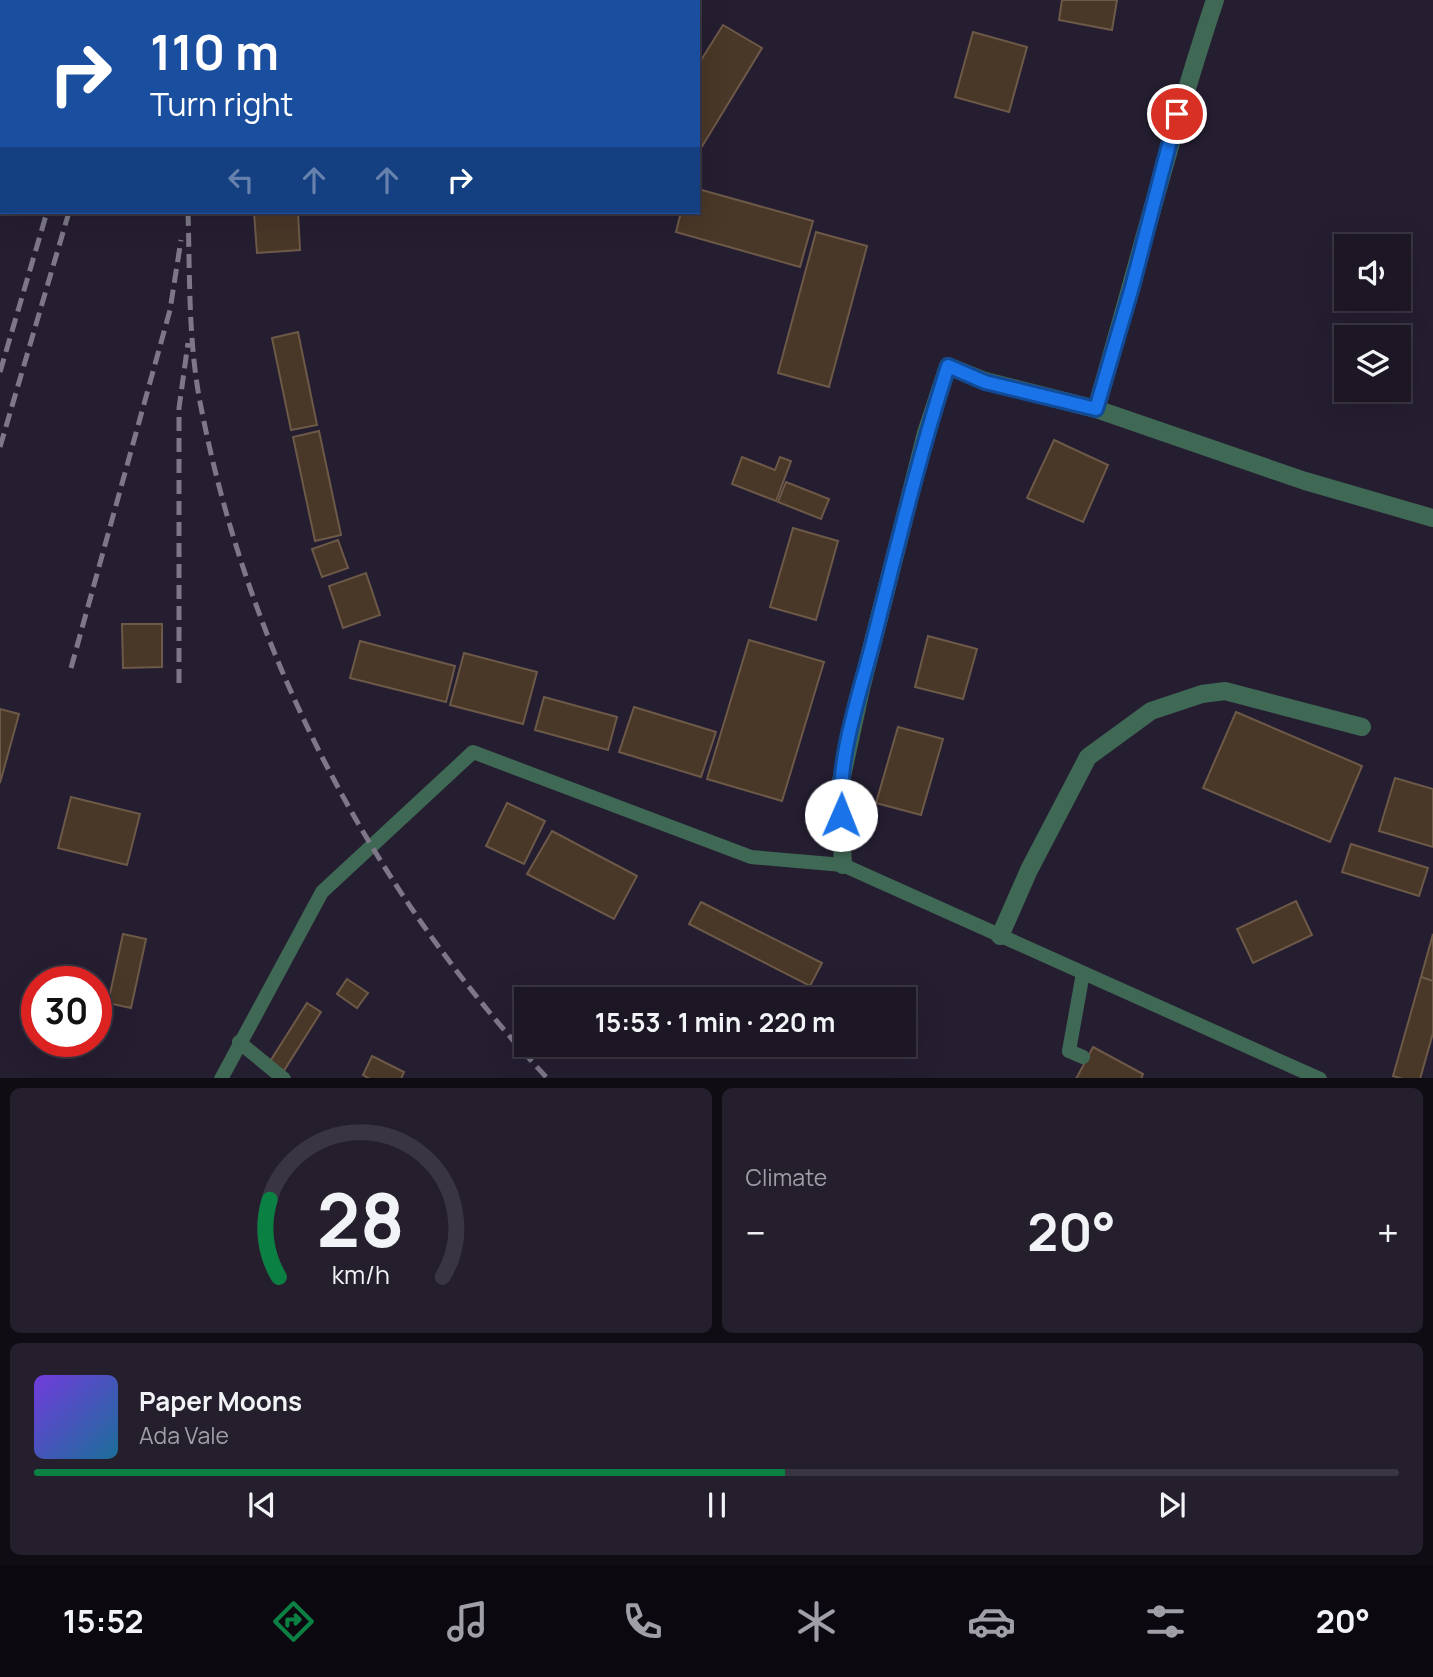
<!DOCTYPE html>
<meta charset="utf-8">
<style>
body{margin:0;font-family:Manrope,sans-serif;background:#251f2d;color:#f1f3f6;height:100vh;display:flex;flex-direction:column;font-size:26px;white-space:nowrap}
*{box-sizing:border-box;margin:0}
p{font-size:23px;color:#a09fa7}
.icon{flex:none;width:38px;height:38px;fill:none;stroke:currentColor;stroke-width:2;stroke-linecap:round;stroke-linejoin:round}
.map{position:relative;height:1078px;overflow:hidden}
.details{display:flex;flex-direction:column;gap:10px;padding:10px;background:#0f0c14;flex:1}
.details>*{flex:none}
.hud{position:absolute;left:0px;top:0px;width:700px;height:214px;box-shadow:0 7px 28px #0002,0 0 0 2px #3a3542;background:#1a4fa0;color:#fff;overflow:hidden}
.buttons{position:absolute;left:1334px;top:234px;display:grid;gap:14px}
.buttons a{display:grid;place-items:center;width:77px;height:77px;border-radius:0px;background:#1c1625;box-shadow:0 7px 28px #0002,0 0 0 2px #3a3542;font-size:35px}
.speed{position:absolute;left:21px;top:966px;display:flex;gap:14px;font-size:35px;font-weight:700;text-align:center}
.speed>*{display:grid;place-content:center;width:91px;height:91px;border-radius:50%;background:#1c1625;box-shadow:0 7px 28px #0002,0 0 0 2px #3a3542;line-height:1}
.speed .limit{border:10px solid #d22;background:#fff;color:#111}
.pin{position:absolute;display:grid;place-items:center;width:60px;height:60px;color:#fff;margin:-30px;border:4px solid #fff;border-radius:50%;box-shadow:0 2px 7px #0007}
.me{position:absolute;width:77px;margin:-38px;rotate:1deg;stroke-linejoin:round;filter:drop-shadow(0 0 5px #0008)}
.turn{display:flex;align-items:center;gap:24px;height:147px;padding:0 35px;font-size:32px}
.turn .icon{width:91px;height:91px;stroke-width:2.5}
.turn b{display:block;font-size:49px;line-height:60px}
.lanes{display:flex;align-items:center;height:66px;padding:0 35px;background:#0003;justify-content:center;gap:35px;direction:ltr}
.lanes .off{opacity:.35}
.big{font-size:52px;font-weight:700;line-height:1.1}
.details .tile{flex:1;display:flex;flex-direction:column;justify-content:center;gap:10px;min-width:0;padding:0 24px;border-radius:10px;background:#251f2d}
.details .dial{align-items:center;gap:0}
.dial svg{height:182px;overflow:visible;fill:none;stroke:#3a3542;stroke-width:7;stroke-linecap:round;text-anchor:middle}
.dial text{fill:#f1f3f6;stroke:none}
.song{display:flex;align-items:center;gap:21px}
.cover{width:84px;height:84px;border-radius:10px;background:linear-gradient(135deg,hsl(260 70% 55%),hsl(200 70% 35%))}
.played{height:7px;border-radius:4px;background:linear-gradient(90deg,#0b8043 55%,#3a3542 55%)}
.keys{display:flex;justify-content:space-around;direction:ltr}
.heat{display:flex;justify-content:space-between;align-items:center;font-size:38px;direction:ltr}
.details .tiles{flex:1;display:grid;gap:10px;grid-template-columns:1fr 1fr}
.tile:last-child{grid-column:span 2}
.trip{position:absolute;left:514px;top:987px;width:402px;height:70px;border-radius:0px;background:#1c1625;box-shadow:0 7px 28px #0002,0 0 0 2px #3a3542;font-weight:700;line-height:70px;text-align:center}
.menu{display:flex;height:112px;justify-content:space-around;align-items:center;background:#0b090f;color:#a09fa7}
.menu .icon{width:49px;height:49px}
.menu .current{color:#0b8043}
.menu b{font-size:32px;color:#f1f3f6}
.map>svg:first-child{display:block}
</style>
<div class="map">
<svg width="1433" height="1079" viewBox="0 0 1433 1079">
<rect width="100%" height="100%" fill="#251e31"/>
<!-- building -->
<g fill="#493727" stroke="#6d5948" stroke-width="2">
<path d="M1062 0H1117L1112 30 1059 20Z"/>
<path d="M723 25 762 48 698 153V65Z"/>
<path d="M973 32 1027 47 1009 112 955 97Z"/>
<path d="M698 189 813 221 800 267 676 232 681 212H698Z"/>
<path d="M254 212H298L300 250 257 253Z"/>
<path d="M816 232 867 246 829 387 778 373Z"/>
<path d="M298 332 317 425 291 430 272 338Z"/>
<path d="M319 431 341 535 315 541 293 437Z"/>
<path d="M1054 440 1108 465 1083 522 1027 498Z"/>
<path d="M742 457 775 470 780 457 791 461 776 501 732 484Z"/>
<path d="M786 482 829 499 821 519 778 502Z"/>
<path d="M793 528 838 541 816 620 770 607Z"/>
<path d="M338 540 348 568 322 577 312 549Z"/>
<path d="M366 573 380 615 343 628 329 586Z"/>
<path d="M122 624H162V667L123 668Z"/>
<path d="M928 636 977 649 963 699 915 687Z"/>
<path d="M749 640 824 662 782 801 707 779Z"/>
<path d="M360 641 455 666 446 702 350 678Z"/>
<path d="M464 653 537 672 523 724 450 705Z"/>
<path d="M544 697 617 717 608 750 535 730Z"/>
<path d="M634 707 716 732 701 777 619 752Z"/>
<path d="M0 709 19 714 0 783Z"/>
<path d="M1236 712 1362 766 1330 842 1203 788Z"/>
<path d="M898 727 943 739 921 815 876 803Z"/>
<path d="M1395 778 1433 789V847L1379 831Z"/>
<path d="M71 797 140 814 127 865 58 848Z"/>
<path d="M507 803 545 821 524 864 486 846Z"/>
<path d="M552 831 637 876 614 919 527 874Z"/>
<path d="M1351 844 1428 868 1419 896 1342 872Z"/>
<path d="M1296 901 1312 935 1253 963 1237 929Z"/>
<path d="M701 902 822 963 810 986 689 924Z"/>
<path d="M123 934 146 939 131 1008 108 1003Z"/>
<path d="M1433 934V981L1421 977Z"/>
<path d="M1421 977 1433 981V1033L1420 1079H1403L1393 1076Z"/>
<path d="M347 979 368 993 357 1008 337 994Z"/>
<path d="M307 1003 321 1012 283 1072 269 1063Z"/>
<path d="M1093 1047 1143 1074 1141 1079H1076Z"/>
<path d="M372 1056 404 1072 401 1079H370L363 1075Z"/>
</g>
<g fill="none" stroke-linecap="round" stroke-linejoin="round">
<!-- lane -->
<g stroke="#406955" stroke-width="14">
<path d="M1083 973 1069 1051 1083 1057"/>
<path d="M239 1042 284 1079"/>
<path d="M221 1079 322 892 473 752 751 857 843 865 1320 1079"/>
</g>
<!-- street -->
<g stroke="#406955" stroke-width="18">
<path d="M1096 409C1136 273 1170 135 1215 0"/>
<path d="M843 865 839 790 861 689 926 433 948 366 985 381 1096 409 1305 481 1433 518"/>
<path d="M1000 936 1029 870 1088 757 1151 711 1202 694 1225 691 1362 727"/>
</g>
<!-- rail -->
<g stroke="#7d7787" stroke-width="5" stroke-dasharray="14 7" stroke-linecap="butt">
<path d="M108 2 109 0"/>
<path d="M130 2V0"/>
<path d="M201 2V0"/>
<path d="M188 212C190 276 188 343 201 407 250 658 373 892 548 1079"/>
<path d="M0 372 47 212"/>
<path d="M0 447 69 212"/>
<path d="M71 668 170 310 181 240"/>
<path d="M179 683V408L188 343"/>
</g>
</g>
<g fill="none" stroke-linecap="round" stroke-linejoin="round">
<defs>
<path id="route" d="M841 815C837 757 860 694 874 638 897 547 919 456 948 366L985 382 1096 409 1132 287 1177 114"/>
</defs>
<!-- route casing -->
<use href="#route" stroke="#114b97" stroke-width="18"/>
<!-- route -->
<use href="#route" stroke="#1a73e8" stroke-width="12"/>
</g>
</svg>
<div class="buttons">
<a><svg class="icon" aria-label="sound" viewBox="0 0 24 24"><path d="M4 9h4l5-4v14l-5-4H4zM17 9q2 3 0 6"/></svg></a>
<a><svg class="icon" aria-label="layers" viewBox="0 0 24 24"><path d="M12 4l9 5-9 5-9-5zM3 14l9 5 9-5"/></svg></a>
</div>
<div class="speed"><div class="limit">30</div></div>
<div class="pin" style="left:1177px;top:114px;background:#d93025"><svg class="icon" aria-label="arrive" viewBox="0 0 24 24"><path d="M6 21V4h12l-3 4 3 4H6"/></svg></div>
<svg class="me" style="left:841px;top:815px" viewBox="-20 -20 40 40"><circle r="19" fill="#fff"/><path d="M0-13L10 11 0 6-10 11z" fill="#1a73e8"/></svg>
<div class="trip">15:53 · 1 min · 220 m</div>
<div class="hud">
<div class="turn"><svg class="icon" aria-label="right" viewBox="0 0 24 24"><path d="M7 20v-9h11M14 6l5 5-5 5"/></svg><div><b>110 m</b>Turn right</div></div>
<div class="lanes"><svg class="icon off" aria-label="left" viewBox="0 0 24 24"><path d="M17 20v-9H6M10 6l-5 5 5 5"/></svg><svg class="icon off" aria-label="ahead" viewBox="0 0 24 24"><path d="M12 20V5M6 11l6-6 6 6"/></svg><svg class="icon off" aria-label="ahead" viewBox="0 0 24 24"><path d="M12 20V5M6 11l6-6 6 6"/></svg><svg class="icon" aria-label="right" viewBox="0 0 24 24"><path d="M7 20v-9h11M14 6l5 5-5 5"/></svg></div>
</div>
</div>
<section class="details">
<div class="tiles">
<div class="tile dial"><svg viewBox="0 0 100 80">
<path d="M14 69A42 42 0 1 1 86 69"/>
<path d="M14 69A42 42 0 0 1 10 35" stroke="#0b8043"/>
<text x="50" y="56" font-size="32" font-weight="700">28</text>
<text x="50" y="72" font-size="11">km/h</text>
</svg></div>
<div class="tile"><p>Climate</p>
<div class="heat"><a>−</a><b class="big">20°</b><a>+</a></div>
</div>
<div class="tile">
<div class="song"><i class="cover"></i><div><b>Paper Moons</b><p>Ada Vale</p></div></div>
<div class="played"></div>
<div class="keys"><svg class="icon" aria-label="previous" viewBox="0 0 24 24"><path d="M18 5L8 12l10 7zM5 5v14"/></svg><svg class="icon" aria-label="pause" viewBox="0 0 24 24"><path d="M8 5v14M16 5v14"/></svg><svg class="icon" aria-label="next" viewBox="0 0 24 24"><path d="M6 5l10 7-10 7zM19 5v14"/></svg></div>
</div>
</div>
</section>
<nav class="menu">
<b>15:52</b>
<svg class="icon current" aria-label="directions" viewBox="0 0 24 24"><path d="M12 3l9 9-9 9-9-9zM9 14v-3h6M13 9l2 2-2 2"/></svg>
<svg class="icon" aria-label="music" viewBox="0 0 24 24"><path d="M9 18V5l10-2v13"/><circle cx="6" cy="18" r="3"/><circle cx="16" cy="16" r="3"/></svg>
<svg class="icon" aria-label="phone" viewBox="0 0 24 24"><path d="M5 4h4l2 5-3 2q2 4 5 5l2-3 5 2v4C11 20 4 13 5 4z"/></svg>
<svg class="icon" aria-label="climate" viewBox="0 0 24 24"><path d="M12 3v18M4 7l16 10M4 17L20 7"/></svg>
<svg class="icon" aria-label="car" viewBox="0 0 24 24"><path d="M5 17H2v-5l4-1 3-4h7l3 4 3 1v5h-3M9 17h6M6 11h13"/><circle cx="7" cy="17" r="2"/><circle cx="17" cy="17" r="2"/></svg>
<svg class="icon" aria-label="filters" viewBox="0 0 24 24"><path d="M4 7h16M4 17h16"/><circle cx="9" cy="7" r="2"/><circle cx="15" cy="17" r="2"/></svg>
<b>20°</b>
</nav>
